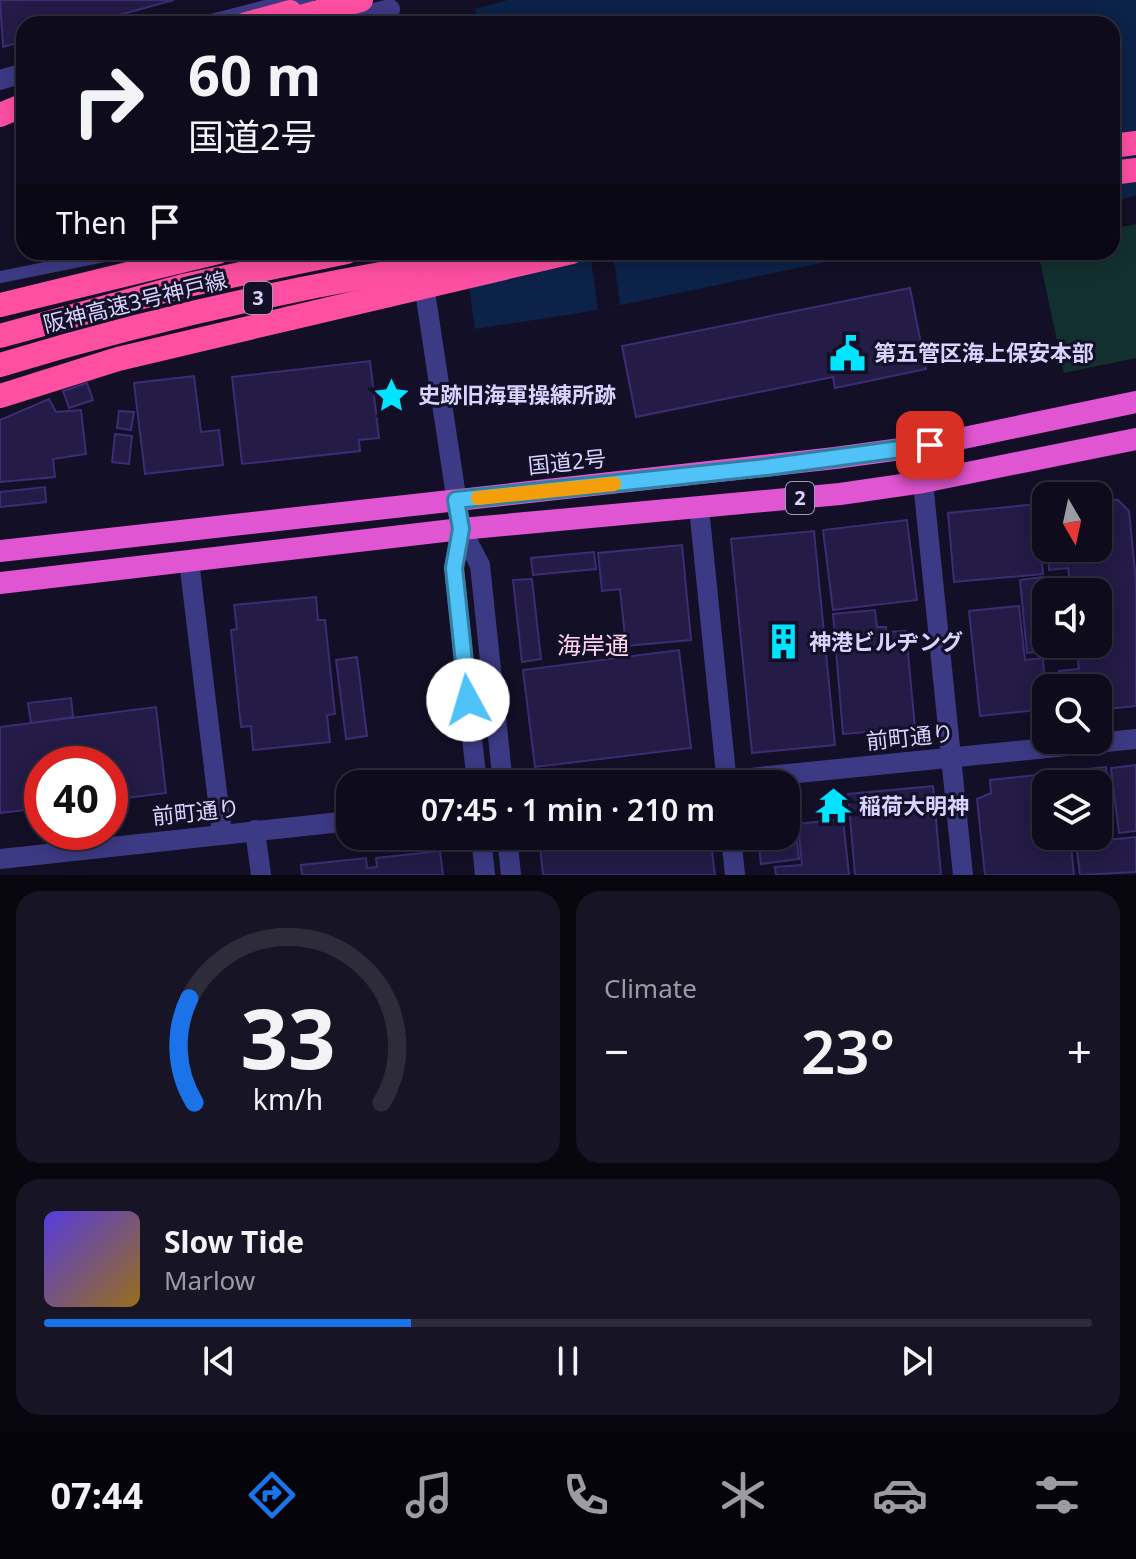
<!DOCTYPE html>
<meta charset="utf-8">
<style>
body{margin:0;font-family:"Noto Sans","Noto Sans JP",sans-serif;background:#171425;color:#f1f3f6;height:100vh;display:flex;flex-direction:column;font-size:30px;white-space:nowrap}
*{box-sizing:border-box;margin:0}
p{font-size:26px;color:#9b9ba3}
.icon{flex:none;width:44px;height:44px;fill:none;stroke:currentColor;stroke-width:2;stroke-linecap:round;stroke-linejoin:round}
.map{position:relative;height:875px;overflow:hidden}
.panel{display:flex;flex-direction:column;gap:16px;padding:16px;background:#08060f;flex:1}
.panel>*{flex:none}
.guide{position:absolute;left:16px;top:16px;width:1104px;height:244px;border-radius:24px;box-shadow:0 4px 20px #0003,0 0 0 2px #2e2b3b;background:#0e0b1c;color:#f1f3f6;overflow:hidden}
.needle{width:52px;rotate:171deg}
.fabs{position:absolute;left:1032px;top:482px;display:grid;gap:16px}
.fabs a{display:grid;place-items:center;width:80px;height:80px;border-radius:16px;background:#0e0b1c;box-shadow:0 4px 20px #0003,0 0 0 2px #2e2b3b;font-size:40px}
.speed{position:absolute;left:24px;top:746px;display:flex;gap:16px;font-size:40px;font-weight:700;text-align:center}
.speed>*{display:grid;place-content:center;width:104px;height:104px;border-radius:50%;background:#0e0b1c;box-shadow:0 4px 20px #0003,0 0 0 2px #2e2b3b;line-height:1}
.speed .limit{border:12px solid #d22;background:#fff;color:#111}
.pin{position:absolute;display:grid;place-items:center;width:68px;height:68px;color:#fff;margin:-34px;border-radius:16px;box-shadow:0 4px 12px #0006}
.me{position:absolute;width:88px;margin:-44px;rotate:354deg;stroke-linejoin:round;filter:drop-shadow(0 0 6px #0008)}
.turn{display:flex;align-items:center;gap:28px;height:168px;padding:0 40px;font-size:36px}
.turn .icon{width:104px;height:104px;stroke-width:2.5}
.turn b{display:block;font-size:56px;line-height:68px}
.then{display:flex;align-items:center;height:76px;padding:0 40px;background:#0003;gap:16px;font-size:30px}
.big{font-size:60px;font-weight:600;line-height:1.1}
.panel .tile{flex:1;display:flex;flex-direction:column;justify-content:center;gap:12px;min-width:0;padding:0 28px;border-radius:24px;background:#171425}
.panel .dial{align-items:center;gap:0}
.dial svg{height:208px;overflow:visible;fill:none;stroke:#2e2b3b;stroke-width:7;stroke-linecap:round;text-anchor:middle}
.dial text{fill:#f1f3f6;stroke:none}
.song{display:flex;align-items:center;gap:24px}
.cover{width:96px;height:96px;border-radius:12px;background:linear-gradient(135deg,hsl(250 70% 55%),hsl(40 70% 35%))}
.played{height:8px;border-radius:4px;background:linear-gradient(90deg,#1a73e8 35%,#2e2b3b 35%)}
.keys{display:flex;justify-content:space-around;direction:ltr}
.heat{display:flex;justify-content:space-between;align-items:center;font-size:44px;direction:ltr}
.panel .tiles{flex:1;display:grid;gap:16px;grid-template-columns:1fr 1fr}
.tile:last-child{grid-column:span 2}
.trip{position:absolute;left:336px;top:770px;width:464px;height:80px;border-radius:24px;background:#0e0b1c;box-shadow:0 4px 20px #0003,0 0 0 2px #2e2b3b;font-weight:600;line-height:80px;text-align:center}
.dock{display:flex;height:128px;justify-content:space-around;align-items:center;background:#06040b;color:#9b9ba3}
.dock .icon{width:56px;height:56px}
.dock .active{color:#1a73e8}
.dock b{font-size:36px;color:#f1f3f6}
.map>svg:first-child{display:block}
</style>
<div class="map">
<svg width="1136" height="875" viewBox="0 0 1136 875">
<rect width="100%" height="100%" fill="#130f26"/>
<!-- green -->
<path fill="#12302f" d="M1136 224V358L1064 373 1038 252H1112V229Z"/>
<!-- water -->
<g fill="#0c2248">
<path d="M508 0H1136V196L1112 201V24H479L475 9Z"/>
<path d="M464 252H874L598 310 475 329Z"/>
</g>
<!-- pier -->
<path fill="#130f26" d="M590 252H613L620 305 598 310Z"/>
<!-- building -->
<g fill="#241b47" stroke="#3b2d73" stroke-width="2">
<path d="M0 0H174L86 24H24V41L3 47Z"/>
<path d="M910 288 926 369 835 388 833 377 636 417 622 346Z"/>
<path d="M370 361 379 438 359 440 360 451 242 464 232 377Z"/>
<path d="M194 376 201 432 219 430 223 465 145 474 134 383Z"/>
<path d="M87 383 93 400 69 408 63 391Z"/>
<path d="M49 399 56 412 81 410 86 454 53 459 55 477 0 482V420Z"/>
<path d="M119 411 134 412 131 430 117 428Z"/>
<path d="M115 434 132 436 129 464 112 462Z"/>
<path d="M45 487 46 502 0 507V492Z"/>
<path d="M1098 500H1118L1129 511 1136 581V706L1098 710V688H1061L1059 671 1079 669 1076 644H1098V592H1071L1068 568 1049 570 1048 548H1098Z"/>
<path d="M1037 504 1043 574 954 582 948 513Z"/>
<path d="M907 520 917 600 833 610 823 530Z"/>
<path d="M814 531 835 745 752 753 731 539Z"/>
<path d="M682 545 691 640 626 646 620 589 602 591 598 553Z"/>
<path d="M594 552 596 569 533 575 531 558Z"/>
<path d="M1043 577 1046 644 1049 651 1027 653 1020 580Z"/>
<path d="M532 579 541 659 522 662 513 580Z"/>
<path d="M316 597 318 620H325L335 714 327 715 330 742 253 750 251 726 241 727 231 630 237 629 234 605Z"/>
<path d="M1019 606 1025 660 1043 658 1044 674 1050 673 1052 688H1046V709L980 716 969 611Z"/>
<path d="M875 610 877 627H886V632L906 631 915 728 843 734 833 614Z"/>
<path d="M679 650 691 748 535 767 523 670Z"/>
<path d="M357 657 367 736 346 739 336 660Z"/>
<path d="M71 698 73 717 31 723 28 703Z"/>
<path d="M156 707 166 793 110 800V764H42V808L0 813V727Z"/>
<path d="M1136 765V831L1119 833 1111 768Z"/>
<path d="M1106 767 1113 835 1074 839V836H1098V784H1068L1067 771Z"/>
<path d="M1063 772 1064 784H1046V836H1070L1074 875H985L977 799 991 793 990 780Z"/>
<path d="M933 786 941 875H855L848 794Z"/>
<path d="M793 808 799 859 761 864 758 836H786V809Z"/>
<path d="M843 819 849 875H776L775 867 802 865 798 824Z"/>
<path d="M539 836H710L715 875H543Z"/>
<path d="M1136 837V872L1080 875 1076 843Z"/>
<path d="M440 851 443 875H302L301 865 366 858 367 868 377 867 376 858Z"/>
</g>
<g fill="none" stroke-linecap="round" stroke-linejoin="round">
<!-- service -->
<path stroke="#3d3a85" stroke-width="12" d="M0 277 124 252"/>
<!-- minor -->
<g stroke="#3d3a85" stroke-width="20">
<path d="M923 482 963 875"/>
<path d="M699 508 727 784"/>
<path d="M255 830 261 875"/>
<path d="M731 836 735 875"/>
</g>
<!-- tertiary -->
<g stroke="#3d3a85" stroke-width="20">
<path d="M212 24 304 0"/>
<path d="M330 24 390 9"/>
<path d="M0 80 24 73"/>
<path d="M419 252 461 529 480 565 503 784"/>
<path d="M461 529 454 568 477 784"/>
<path d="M189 561 222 834"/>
<path d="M689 784 1136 739"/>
<path d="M481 836 485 875"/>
<path d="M507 836 511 875"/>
<path d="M0 859 350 821"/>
</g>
<!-- trunk -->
<g stroke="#e055d1" stroke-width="22">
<path d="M0 551 835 458 930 445 1136 402"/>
<path d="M0 583 461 529 840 494 923 482 1136 439"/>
</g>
<!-- motorway -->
<g stroke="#ff4fa3" stroke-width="24">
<path d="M246 24 290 12"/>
<path d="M276 24 361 0"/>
<path d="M0 115 24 105"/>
<path d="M1112 146 1136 143"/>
<path d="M1112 173 1136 170"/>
<path d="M0 305 218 252"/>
<path d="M0 336 183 286 347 252"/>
<path d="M0 396 118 359 291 318"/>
</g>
<!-- motorway-bridge -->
<g stroke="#ff4fa3" stroke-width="24">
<path d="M291 318 572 252"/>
<path d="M0 365C171 313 344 276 521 252"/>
</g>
</g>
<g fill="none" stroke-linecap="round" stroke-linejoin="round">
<defs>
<path id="route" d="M468 700 454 568 461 529 456 500 766 467 930 445"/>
</defs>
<!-- route casing -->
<use href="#route" stroke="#337fa1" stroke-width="20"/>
<!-- route -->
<use href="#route" stroke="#4fc3f7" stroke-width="14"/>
<!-- slow -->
<path stroke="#f59e0b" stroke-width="14" d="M478 498 614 484"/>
</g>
<!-- icons -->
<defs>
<symbol id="civic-bare" viewBox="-9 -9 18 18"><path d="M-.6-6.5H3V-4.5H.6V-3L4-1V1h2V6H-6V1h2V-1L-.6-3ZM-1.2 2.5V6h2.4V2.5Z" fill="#00e5ff" stroke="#130f26" stroke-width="2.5" paint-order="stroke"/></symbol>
<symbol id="sight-bare" viewBox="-9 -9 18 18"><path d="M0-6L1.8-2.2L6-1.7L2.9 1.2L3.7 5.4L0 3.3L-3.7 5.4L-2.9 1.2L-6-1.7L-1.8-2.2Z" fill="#00e5ff" stroke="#130f26" stroke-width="2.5" paint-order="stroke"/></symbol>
<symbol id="building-bare" viewBox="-9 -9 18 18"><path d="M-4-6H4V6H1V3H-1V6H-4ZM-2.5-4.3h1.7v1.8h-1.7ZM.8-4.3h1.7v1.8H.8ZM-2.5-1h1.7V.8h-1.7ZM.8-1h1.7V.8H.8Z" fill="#00e5ff" stroke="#130f26" stroke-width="2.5" paint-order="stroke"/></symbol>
<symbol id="temple-bare" viewBox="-9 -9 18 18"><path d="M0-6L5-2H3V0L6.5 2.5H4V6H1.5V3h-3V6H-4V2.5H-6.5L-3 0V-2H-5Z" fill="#00e5ff" stroke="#130f26" stroke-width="2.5" paint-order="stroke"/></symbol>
</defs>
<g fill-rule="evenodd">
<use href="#civic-bare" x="822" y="328" width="51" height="51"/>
<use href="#sight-bare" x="366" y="370" width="51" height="51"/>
<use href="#building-bare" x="758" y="616" width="51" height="51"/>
<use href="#temple-bare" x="808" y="780" width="51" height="51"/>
</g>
<g text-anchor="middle" stroke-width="6" stroke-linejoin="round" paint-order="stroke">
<!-- shield labels -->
<g fill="#130f26" stroke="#9e99be" stroke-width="2">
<rect x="244" y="282" width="28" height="32" rx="6"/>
<rect x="786" y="482" width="28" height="32" rx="6"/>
</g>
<g font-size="20" font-weight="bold" fill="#d9d4ff">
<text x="258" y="305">3</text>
<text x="800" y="505">2</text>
</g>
<!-- street labels -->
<g font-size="22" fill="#d9d4ff" stroke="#130f26">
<text transform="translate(135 302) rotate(-14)" y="8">阪神高速3号神戸線</text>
<text transform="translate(567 462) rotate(-6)" y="8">国道2号</text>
<text transform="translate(910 737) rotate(-6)" y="8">前町通り</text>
<text transform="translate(196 812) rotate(-6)" y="8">前町通り</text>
</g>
<!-- poi labels -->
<g font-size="22" font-weight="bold" fill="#d9d4ff" stroke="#130f26" text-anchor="start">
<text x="874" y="361">第五管区海上保安本部</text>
<text x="418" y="403">史跡旧海軍操練所跡</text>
<text x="809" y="650">神港ビルヂング</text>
<text x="859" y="814">稲荷大明神</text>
</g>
<!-- neighbourhood labels -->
<g font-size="24" fill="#ffd6f0" stroke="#130f26">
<text x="593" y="654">海岸通</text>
</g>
</g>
</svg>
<div class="fabs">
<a><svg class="needle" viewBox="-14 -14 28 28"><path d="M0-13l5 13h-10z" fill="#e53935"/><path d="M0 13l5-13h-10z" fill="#9b9ba3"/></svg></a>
<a><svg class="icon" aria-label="sound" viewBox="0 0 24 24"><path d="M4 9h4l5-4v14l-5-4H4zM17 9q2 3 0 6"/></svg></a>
<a><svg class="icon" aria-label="search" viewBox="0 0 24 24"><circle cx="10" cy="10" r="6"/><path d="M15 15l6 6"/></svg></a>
<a><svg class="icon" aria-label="layers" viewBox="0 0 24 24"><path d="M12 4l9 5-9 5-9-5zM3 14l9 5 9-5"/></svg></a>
</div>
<div class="speed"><div class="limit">40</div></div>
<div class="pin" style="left:930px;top:445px;background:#d93025"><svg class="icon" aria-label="arrive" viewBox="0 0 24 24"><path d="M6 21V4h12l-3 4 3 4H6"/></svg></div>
<svg class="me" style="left:468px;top:700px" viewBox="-20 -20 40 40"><circle r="19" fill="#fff"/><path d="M0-13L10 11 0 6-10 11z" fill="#4fc3f7"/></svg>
<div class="trip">07:45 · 1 min · 210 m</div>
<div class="guide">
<div class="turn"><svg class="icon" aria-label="right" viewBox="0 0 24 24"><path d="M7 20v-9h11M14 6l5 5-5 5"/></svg><div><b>60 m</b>国道2号</div></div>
<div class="then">Then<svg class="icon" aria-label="arrive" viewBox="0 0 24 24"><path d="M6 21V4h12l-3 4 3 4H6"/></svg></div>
</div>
</div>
<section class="panel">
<div class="tiles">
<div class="tile dial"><svg viewBox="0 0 100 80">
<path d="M14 69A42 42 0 1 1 86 69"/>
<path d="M14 69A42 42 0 0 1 12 29" stroke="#1a73e8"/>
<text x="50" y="56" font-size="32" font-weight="700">33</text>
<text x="50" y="72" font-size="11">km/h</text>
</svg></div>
<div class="tile"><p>Climate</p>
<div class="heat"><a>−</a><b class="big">23°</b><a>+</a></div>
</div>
<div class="tile">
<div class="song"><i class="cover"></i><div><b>Slow Tide</b><p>Marlow</p></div></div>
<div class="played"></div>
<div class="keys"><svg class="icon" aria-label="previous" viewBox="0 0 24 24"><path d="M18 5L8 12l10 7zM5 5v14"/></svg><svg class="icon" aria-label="pause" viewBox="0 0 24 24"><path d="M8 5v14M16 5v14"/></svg><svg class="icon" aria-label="next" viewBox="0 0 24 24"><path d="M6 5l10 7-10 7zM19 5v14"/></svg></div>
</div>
</div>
</section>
<nav class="dock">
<b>07:44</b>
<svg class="icon active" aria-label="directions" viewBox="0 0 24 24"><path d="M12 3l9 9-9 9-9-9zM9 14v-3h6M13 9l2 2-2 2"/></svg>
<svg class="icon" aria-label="music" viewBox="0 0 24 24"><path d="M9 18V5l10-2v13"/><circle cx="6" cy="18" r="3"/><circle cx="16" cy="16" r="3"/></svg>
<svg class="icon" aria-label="phone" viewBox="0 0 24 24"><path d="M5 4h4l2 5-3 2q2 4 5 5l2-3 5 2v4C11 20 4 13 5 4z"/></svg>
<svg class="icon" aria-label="climate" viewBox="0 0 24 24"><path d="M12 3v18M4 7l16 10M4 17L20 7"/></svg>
<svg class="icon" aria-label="car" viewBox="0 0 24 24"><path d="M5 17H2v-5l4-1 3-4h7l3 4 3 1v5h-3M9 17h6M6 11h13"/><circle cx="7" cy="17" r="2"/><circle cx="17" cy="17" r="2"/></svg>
<svg class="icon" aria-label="filters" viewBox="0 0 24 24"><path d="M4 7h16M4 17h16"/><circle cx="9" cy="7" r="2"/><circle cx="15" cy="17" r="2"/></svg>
</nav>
